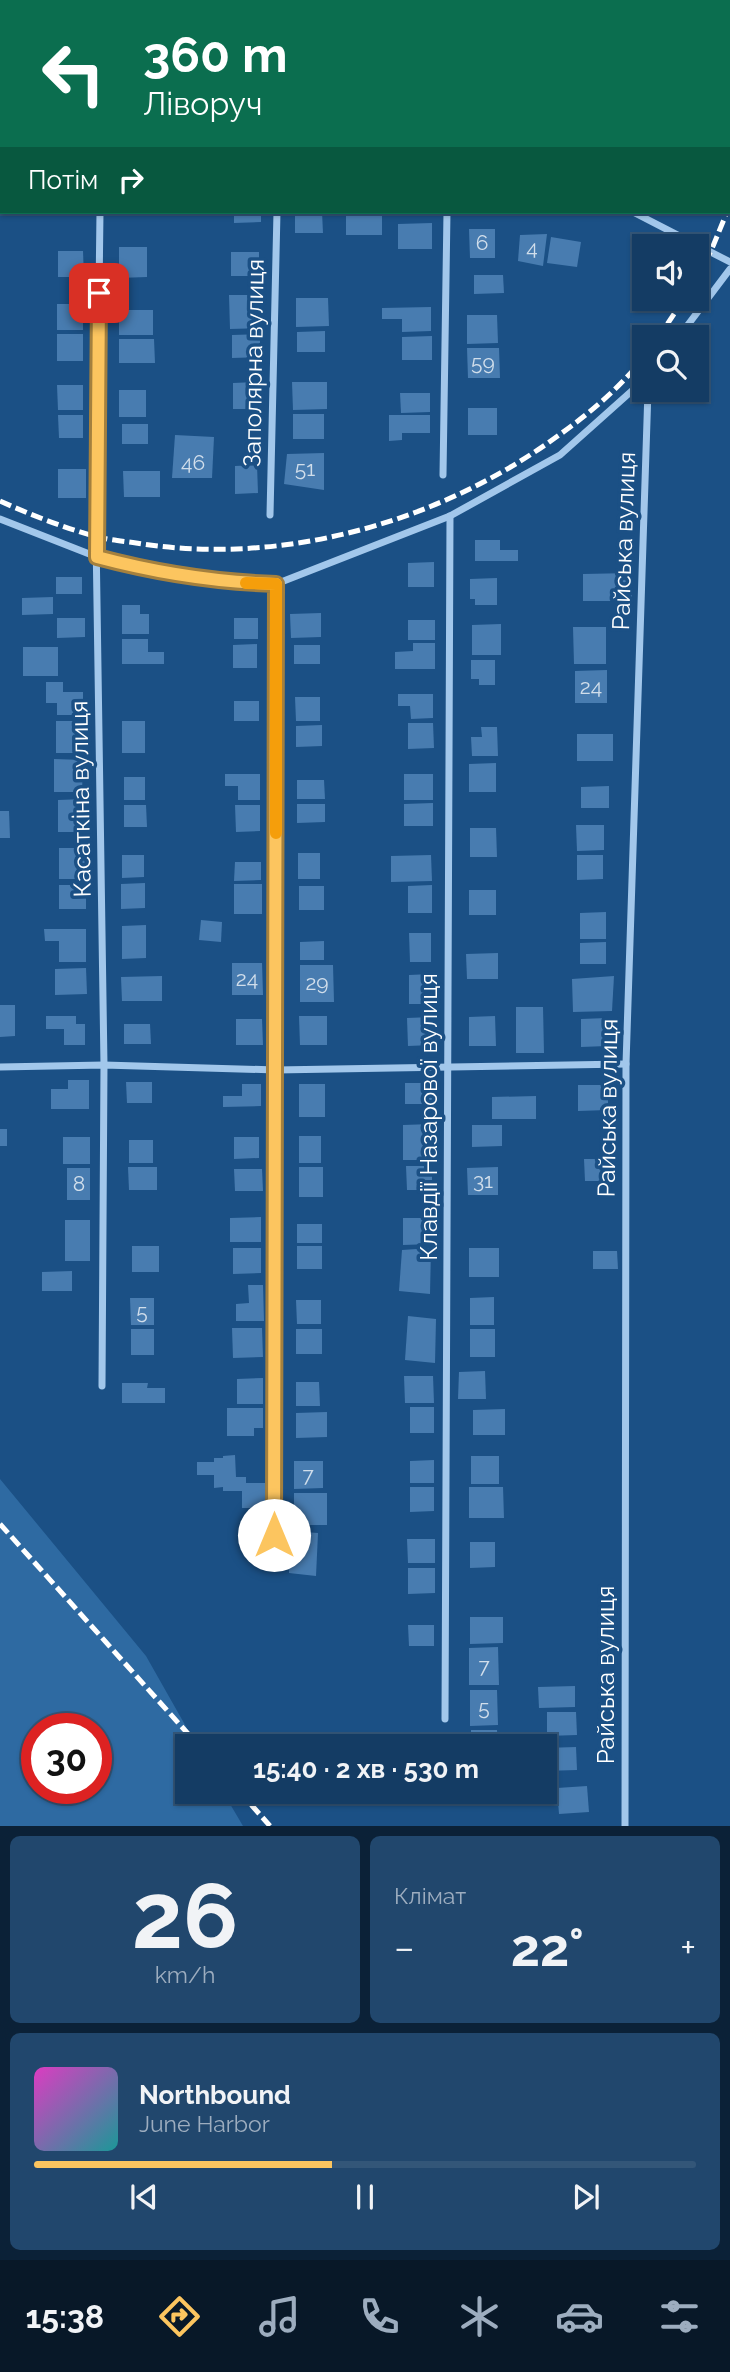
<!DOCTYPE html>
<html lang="uk">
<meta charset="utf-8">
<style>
body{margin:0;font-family:Raleway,sans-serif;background:#21476d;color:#f1f3f6;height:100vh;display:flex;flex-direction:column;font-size:26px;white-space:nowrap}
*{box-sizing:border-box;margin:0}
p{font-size:23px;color:#9dadbf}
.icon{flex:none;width:38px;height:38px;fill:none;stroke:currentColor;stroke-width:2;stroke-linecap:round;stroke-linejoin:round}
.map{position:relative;height:1826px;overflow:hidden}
.details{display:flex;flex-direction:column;gap:10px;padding:10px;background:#0b2137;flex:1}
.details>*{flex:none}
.hud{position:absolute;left:0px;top:0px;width:732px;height:214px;box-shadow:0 2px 5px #0004,0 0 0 2px #335678;background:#0b6e4f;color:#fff;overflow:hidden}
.controls{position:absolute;left:632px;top:234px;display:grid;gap:14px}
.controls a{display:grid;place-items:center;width:77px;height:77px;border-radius:0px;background:#143c64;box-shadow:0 2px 5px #0004,0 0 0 2px #335678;font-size:35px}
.speed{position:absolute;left:21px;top:1713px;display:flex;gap:14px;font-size:35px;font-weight:700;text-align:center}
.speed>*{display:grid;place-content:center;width:91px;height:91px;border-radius:50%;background:#143c64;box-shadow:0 2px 5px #0004,0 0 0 2px #335678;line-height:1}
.speed .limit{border:10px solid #d22;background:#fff;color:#111}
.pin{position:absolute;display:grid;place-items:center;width:60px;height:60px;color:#fff;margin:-30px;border-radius:14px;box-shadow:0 4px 10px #0006}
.me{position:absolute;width:77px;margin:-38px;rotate:0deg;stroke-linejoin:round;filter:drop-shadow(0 0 5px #0008)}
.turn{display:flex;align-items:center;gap:24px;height:147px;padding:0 28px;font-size:32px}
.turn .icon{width:91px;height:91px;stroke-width:2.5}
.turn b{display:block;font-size:49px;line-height:60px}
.then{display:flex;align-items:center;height:66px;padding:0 28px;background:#0003;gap:14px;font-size:26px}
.big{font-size:52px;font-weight:700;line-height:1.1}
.details .card{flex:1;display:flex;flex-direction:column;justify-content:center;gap:10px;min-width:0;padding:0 24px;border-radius:10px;background:#21476d}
.details .dial{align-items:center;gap:0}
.dial b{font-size:91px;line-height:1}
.song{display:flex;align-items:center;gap:21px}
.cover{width:84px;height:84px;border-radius:10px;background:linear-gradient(135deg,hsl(310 70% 55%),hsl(180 70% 35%))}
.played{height:7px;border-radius:4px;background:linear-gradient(90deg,#fcc55f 45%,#335678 45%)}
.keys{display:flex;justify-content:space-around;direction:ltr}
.heat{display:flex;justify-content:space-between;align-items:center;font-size:38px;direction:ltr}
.details .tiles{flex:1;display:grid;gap:10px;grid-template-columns:1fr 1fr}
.card:last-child{grid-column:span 2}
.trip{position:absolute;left:175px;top:1734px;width:382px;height:70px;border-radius:0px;background:#143c64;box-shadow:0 2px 5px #0004,0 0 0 2px #335678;font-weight:700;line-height:70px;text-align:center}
.tab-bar{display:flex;height:112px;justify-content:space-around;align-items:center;background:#081828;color:#9dadbf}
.tab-bar .icon{width:49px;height:49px}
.tab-bar .on{color:#fcc55f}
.tab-bar b{font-size:32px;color:#f1f3f6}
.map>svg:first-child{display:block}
</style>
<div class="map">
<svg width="730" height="1826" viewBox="0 0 730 1826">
<rect width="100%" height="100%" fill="#1b5085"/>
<!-- green -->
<path fill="#2e6aa2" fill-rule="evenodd" d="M0 1479 146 1656 197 1746H187V1792H223L243 1826H0ZM37 1729H96V1788H37Z"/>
<!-- building -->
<g fill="#487cb0">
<path d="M234 212H261V222L234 223Z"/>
<path d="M295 212H322L323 233H295Z"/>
<path d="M382 212V235H346V213Z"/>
<path d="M432 223V249H398V224Z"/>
<path d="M469 229H495V258H470Z"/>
<path d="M547 234 543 266 518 261 520 235Z"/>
<path d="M551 237 581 242 577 267 547 263Z"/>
<path d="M119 247H147V277L119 278Z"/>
<path d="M58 251H83L84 277H58Z"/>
<rect x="231" y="252" width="28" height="24"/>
<path d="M474 275H503L504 293 474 294Z"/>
<path d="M229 295H260V328L230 329Z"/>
<path d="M296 298H328L329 326 296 327Z"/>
<rect x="57" y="304" width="26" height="26"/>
<path d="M431 307V331L402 332V319H382V308Z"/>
<rect x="119" y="310" width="34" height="25"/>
<path d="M467 315H497L498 343 467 344Z"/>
<path d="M325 331V352H297V332Z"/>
<rect x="57" y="334" width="26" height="27"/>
<path d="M260 334V357L232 358V335Z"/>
<path d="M432 336V360H402V337Z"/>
<path d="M119 339H154L155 363H119Z"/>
<path d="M467 348H499L500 378H468Z"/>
<path d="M259 382 260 409H233V383Z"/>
<path d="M292 382H327V409L293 410Z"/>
<path d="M57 385H83V410H58Z"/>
<rect x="119" y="390" width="27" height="27"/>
<path d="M400 393H430V412L401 413Z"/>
<rect x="468" y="408" width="29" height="27"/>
<rect x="293" y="414" width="31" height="25"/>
<path d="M58 415H83V438H59Z"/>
<path d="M389 415H430V433H402V440L389 441Z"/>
<rect x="122" y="424" width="26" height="20"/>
<path d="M175 435 214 437 212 478H172Z"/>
<path d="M324 453V490L284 484 287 454Z"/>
<path d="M257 465 258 493 235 494V466Z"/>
<rect x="58" y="469" width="28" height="29"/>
<path d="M123 471H160V497H124Z"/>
<path d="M475 540H500V550H518V561H475Z"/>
<path d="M434 562V587H408V563Z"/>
<path d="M631 573 632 601H583V574Z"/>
<rect x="56" y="577" width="26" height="17"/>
<path d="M497 578V605H475V599H470V579Z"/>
<path d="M53 597V614L22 615V598Z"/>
<path d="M122 605H140V614H149V634H122Z"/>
<path d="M321 613V637L291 638 290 614Z"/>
<path d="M57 618H85V637L57 638Z"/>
<rect x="234" y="618" width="24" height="21"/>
<rect x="408" y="620" width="27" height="20"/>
<path d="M501 624V655H472V625Z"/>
<path d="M573 627H606V664H574Z"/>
<path d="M122 639H148V652H164V664H122Z"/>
<path d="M413 643H435V669H395V652L413 651Z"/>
<path d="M257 644V668H233V645Z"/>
<rect x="294" y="645" width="26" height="19"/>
<rect x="23" y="647" width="35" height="29"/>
<path d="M471 660H495V685H479V679H471Z"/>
<path d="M607 670V703H575V671Z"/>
<path d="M46 682H63V692H83V715H57V703H46Z"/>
<path d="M398 694H433V718L411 719 410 706H398Z"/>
<path d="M295 697H320V721H296Z"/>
<rect x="234" y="701" width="25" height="20"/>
<rect x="56" y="721" width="29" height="32"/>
<rect x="122" y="721" width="23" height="32"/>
<path d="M408 723H433L434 748 408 749Z"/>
<path d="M322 725V746L296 747V726Z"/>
<path d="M481 727H497L498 756H472L471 737H482Z"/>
<rect x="577" y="734" width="36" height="27"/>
<path d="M54 759 83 760 82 792H54Z"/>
<path d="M496 763V792H469V764Z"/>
<path d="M225 774H260V800H238V786H225Z"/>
<rect x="404" y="774" width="29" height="26"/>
<rect x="124" y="777" width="21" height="23"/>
<path d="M297 780H324L325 799H297Z"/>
<path d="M609 786V808H581V787Z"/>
<path d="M85 799V832H58V800Z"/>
<path d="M433 803V826H404V804Z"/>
<path d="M297 804H325V822L297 823Z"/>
<path d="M124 805H146L147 827H124Z"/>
<path d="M235 805H260V831L236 832Z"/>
<path d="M0 811H9L10 838H0Z"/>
<path d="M576 825H604V850L577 851Z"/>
<path d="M470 828H496L497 857H470Z"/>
<path d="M59 848H84L85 879H59Z"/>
<rect x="298" y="853" width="22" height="26"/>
<path d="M122 855H144V877L122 878Z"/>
<path d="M431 855 432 881 391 882V856Z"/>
<path d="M577 855H603V879L577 880Z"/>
<path d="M235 862H261V880L234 881Z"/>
<path d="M145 883V908L121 909V884Z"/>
<rect x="234" y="884" width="28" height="30"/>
<rect x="59" y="885" width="27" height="24"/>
<path d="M432 885V913H408V886Z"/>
<rect x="299" y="886" width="25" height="24"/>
<rect x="469" y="890" width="27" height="25"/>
<path d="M606 912V939H580V913Z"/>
<path d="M201 920 222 922 221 942 199 940Z"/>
<path d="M146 925V958L122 959V926Z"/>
<path d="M44 929H86V962H59V941H45Z"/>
<path d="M409 933H431V962H410Z"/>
<path d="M324 941V960H300V942Z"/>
<path d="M606 942V964H580V943Z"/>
<path d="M498 953V979H467L466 954Z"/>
<path d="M232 963H262L263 995H232Z"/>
<path d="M300 965H333L334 1002H300Z"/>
<path d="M86 968 87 994 55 995V969Z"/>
<path d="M431 974 432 1004H409V975Z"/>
<path d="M162 976V1001H122L121 977Z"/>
<path d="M614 976 612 1011 573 1012 572 979Z"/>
<path d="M0 1005H15V1036L0 1037Z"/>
<path d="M516 1007H543L544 1053H516Z"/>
<path d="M46 1016H76V1024H85V1045H64V1029H46Z"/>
<path d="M299 1016H327V1045H300Z"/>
<path d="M495 1016 496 1046H469V1017Z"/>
<path d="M432 1017V1045L408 1046 407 1018Z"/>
<path d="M607 1018V1046L581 1047V1019Z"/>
<path d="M236 1019H262L263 1045H236Z"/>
<path d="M124 1024H150L151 1044H124Z"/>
<path d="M68 1080H89V1109H51V1089H68Z"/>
<path d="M126 1082H152V1103H127Z"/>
<rect x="405" y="1083" width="27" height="21"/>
<path d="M242 1084H261V1106L223 1107V1096H242Z"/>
<rect x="299" y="1084" width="26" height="33"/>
<path d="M578 1085H608V1110L578 1111Z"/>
<path d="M536 1096V1119H492V1097Z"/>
<path d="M432 1124 433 1160H403V1125Z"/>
<path d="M472 1125H502V1146L472 1147Z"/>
<rect x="0" y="1129" width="7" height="17"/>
<rect x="299" y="1136" width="22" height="27"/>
<rect x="63" y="1137" width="27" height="27"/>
<path d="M234 1137H259V1158L234 1159Z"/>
<rect x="129" y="1140" width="24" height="23"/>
<path d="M584 1159H614V1181H585Z"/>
<path d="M406 1166H432V1190H407Z"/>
<path d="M128 1167H157V1190H129Z"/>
<rect x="299" y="1167" width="24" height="30"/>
<path d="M498 1167V1195H468L467 1168Z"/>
<rect x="67" y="1168" width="23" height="32"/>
<path d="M234 1169H262L263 1191H235Z"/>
<path d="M261 1217V1242H230V1218Z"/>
<path d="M403 1218H432V1244L403 1245Z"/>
<rect x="65" y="1220" width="25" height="41"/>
<rect x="297" y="1224" width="25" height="19"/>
<rect x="132" y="1246" width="27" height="26"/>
<rect x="297" y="1246" width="25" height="23"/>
<path d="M233 1248H261V1273L233 1274Z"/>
<path d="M431 1248 430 1294 399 1291 402 1250Z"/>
<rect x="469" y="1248" width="30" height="29"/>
<path d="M593 1251H617L618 1269H593Z"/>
<path d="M72 1271V1291H42V1272Z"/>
<path d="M248 1285H263L264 1321H236V1304L249 1303Z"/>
<path d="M494 1297V1325H470V1298Z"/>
<path d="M130 1298H154V1325H131Z"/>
<path d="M296 1300H321V1324H297Z"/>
<path d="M408 1316 436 1319 435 1363 405 1360Z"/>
<path d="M232 1328H262L263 1357 233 1358Z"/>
<rect x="131" y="1329" width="23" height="26"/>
<rect x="296" y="1329" width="26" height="25"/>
<rect x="470" y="1329" width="25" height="28"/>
<path d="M485 1371 486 1399H458L459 1372Z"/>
<path d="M404 1376H433L434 1403H405Z"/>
<path d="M263 1378V1404H237V1379Z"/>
<path d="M296 1382H319L320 1406H296Z"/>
<path d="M122 1383H148L147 1388H165V1403H122Z"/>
<rect x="410" y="1407" width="24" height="26"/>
<path d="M227 1408H263V1428H254V1436H227Z"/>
<path d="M505 1409V1435H473V1410Z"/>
<path d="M327 1412V1437L296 1438V1413Z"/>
<path d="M235 1455 236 1477H246V1483H265V1508H242V1491H223V1487L214 1488V1475H197V1462H214V1458H223V1456Z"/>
<rect x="471" y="1456" width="28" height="28"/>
<path d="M434 1460V1483H410V1461Z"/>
<path d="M294 1461H323V1488L294 1489Z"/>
<path d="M410 1487H434V1511L410 1512Z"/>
<path d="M469 1487H503L504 1518H469Z"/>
<rect x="294" y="1493" width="33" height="32"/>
<path d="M290 1531 318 1533 316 1576 289 1573Z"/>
<path d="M407 1539H435V1563H408Z"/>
<path d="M470 1542H495V1567L470 1568Z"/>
<path d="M408 1568H435V1593L408 1594Z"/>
<path d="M470 1617H503V1643L470 1644Z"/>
<path d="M408 1625H434V1646H409Z"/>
<path d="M498 1647 499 1685H469V1648Z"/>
<path d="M575 1686V1707L539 1708 538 1687Z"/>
<path d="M470 1690H497L498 1725 470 1726Z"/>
<path d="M547 1712H576L577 1735 547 1736Z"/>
<path d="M471 1730H497L498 1746H471Z"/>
<path d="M576 1747 577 1770 544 1771V1748Z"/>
<path d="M544 1773H548L550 1804 527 1806 526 1792H544Z"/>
<path d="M587 1786 589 1812 559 1814 557 1788Z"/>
</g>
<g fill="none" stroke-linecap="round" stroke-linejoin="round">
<!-- street -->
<g stroke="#a2c7eb" stroke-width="7">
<path d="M652 0 658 2"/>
<path d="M670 2V0"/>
<path d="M0 71H2"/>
<path d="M100 212 96 537 104 1065 102 1386"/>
<path d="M633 212 730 262"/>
<path d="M678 338 730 269"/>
<path d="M443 475 447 212"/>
<path d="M270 515 277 212"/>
<path d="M0 519 97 557 148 571 227 582 276 584 450 516 560 455 644 380"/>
<path d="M0 1067 104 1065 276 1070 626 1064"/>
<path d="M274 1562 276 584"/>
<path d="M445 1719 450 516"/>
<path d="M625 1826 626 1064 648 390"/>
</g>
<!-- rail -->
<g stroke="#fff" stroke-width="5" stroke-dasharray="12 5" stroke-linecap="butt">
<path d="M696 277 711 251 727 212"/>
<path d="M658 338 684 299"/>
<path d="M0 501C31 515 62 527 94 536 108 540 123 541 136 543 277 566 429 525 545 445 581 420 617 392 644 357"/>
<path d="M0 1524 199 1746"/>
<path d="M240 1792 270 1826"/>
</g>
</g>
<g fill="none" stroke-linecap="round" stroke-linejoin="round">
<defs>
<path id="route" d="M99 293 97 557C157 573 215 582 276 584L274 1535"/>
</defs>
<!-- route casing -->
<use href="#route" stroke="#a4803e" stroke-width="18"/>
<!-- route -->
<use href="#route" stroke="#fcc55f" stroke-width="12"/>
<!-- slow -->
<path stroke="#f59e0b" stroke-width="12" d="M246 583 276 584V833"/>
</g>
<g text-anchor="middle" stroke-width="7" stroke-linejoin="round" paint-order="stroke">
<!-- number labels -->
<g font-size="21" fill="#d1deeb">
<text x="482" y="250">6</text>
<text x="532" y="255">4</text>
<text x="483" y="370">59</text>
<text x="193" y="470">46</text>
<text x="305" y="476">51</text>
<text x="591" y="694">24</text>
<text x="247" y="986">24</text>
<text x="317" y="990">29</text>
<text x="483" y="1188">31</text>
<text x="79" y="1191">8</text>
<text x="142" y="1319">5</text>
<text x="308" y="1482">7</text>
<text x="484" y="1673">7</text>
<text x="484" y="1715">5</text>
</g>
<!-- street labels -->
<g font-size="24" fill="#fff" stroke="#1b5085">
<text transform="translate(254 363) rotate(-89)" y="8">Заполярна вулиця</text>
<text transform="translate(624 541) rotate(-88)" y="8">Райська вулиця</text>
<text transform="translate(81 799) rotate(-91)" y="8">Касаткіна вулиця</text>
<text transform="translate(608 1108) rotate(-89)" y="8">Райська вулиця</text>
<text transform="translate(429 1117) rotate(-90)" y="8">Клавдії Назарової вулиця</text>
<text transform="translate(606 1675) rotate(-90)" y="8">Райська вулиця</text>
</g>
</g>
</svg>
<div class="controls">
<a><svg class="icon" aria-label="sound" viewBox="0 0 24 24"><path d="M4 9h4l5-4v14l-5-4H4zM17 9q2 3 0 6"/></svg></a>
<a><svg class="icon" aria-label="search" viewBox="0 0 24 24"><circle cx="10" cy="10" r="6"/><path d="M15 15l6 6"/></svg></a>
</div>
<div class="speed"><div class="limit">30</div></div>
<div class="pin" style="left:99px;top:293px;background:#d93025"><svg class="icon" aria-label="arrive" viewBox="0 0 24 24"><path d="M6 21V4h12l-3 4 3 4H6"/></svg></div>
<svg class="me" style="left:274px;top:1535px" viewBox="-20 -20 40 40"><circle r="19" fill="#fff"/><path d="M0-13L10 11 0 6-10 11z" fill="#fcc55f"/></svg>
<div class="trip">15:40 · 2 хв · 530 m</div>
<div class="hud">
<div class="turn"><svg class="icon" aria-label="left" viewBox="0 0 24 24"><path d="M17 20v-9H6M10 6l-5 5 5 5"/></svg><div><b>360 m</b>Ліворуч</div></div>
<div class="then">Потім<svg class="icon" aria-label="right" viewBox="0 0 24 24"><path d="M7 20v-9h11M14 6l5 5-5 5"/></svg></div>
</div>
</div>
<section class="details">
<div class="tiles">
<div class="card dial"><b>26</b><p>km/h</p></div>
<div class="card"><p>Клімат</p>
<div class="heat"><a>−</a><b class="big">22°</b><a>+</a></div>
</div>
<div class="card">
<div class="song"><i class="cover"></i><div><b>Northbound</b><p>June Harbor</p></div></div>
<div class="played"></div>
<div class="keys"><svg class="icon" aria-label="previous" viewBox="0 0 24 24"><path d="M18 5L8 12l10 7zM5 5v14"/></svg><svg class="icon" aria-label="pause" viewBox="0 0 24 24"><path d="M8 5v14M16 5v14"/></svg><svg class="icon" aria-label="next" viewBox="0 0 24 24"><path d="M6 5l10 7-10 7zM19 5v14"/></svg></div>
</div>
</div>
</section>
<nav class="tab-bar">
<b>15:38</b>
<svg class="icon on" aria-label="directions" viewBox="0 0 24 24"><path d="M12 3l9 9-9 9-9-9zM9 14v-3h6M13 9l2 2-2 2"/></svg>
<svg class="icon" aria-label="music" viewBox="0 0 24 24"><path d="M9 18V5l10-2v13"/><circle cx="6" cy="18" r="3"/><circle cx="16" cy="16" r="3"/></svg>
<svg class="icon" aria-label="phone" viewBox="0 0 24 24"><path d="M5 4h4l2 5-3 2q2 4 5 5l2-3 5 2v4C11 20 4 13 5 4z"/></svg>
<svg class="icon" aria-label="climate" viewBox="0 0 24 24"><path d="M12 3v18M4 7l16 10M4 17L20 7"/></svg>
<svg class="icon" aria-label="car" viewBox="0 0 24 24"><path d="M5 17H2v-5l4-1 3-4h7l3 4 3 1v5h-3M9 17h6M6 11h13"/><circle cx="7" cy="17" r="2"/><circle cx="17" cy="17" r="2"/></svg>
<svg class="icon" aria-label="filters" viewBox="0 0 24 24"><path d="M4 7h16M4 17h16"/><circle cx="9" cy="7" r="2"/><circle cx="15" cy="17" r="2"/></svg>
</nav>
